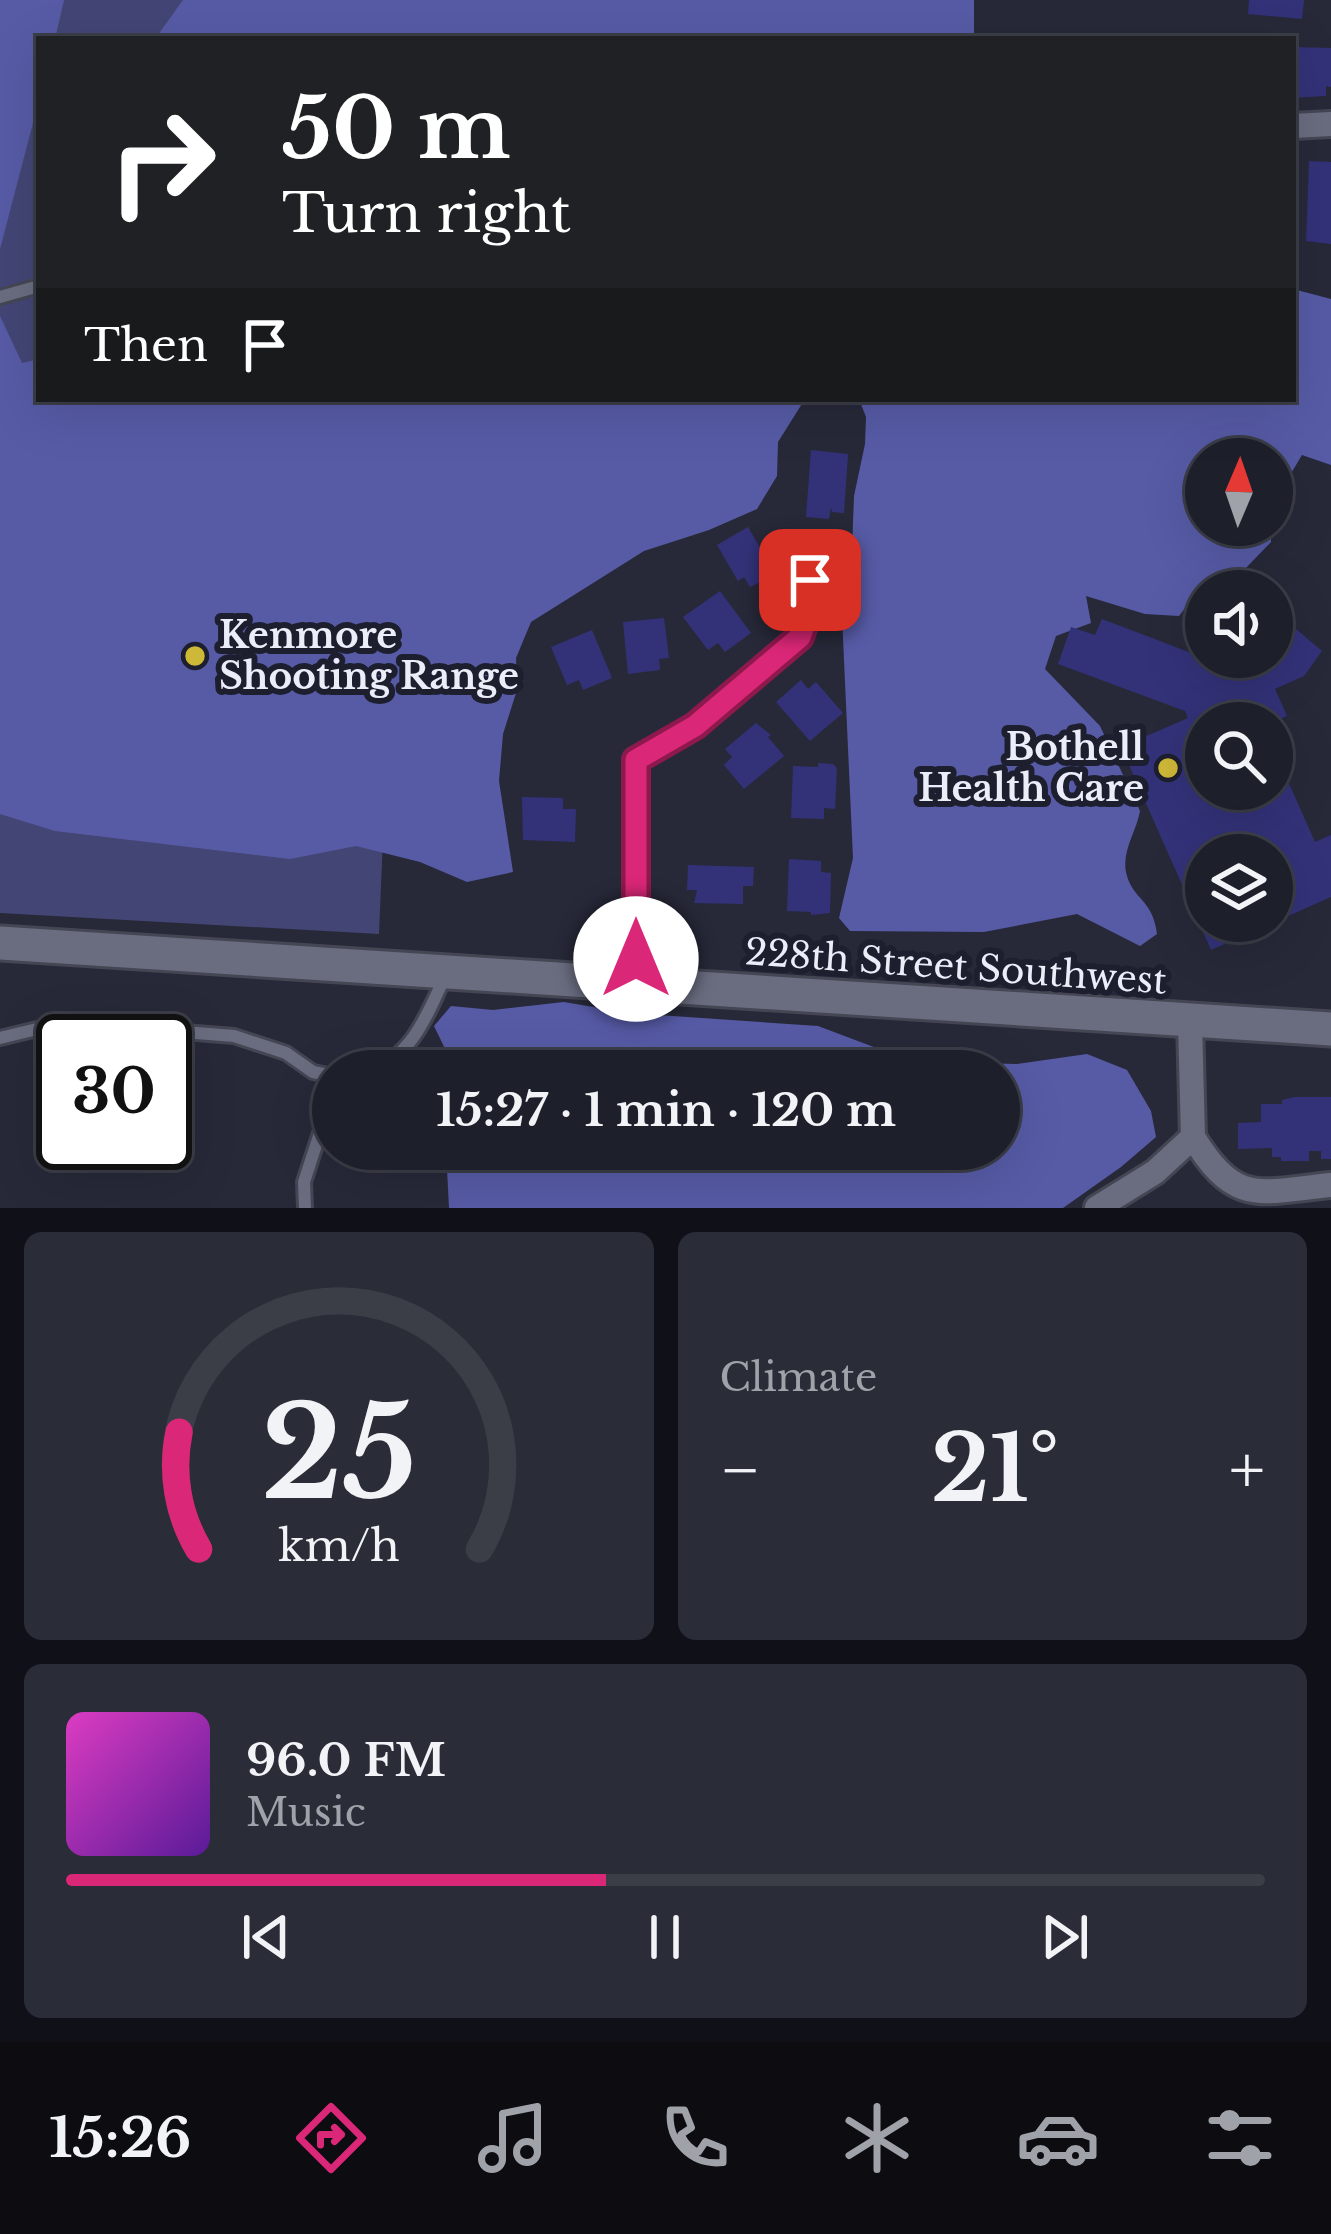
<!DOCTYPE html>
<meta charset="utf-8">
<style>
body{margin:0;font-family:"Libre Baskerville",serif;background:#2a2c37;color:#f1f3f6;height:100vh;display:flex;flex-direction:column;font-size:45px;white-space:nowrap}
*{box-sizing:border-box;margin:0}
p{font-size:39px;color:#a0a2a9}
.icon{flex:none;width:66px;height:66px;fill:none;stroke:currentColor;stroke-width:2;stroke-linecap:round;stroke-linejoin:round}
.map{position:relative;height:1208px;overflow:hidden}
.drawer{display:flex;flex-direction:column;gap:24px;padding:24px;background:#101118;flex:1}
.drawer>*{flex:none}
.guide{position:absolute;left:36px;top:36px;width:1260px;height:366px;border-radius:0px;box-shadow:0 12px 48px #0002,0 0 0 3px #3b3d47;background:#202124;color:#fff;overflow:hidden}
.needle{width:78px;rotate:2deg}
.tools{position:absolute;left:1185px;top:438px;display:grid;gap:24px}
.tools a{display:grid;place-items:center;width:108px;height:108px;border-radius:50%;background:#1d1f2b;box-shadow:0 12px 48px #0002,0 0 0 3px #3b3d47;font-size:60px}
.speed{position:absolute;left:36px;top:1014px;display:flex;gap:24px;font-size:60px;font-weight:700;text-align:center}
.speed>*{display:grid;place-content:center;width:156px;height:156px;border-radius:50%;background:#1d1f2b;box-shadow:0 12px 48px #0002,0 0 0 3px #3b3d47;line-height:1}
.speed .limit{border:6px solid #111;border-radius:18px;background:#fff;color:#111}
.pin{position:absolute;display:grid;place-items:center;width:102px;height:102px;color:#fff;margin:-51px;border-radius:24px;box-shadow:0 6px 18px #0006}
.me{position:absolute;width:132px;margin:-66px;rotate:0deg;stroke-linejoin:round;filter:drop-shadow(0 0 9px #0008)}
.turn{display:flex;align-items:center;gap:42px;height:252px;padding:0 48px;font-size:54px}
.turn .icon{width:156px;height:156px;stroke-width:2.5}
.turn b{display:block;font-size:84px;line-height:102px}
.then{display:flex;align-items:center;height:114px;padding:0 48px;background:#0003;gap:24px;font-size:45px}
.big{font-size:90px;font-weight:700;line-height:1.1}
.drawer .card{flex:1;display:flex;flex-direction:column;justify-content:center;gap:18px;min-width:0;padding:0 42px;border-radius:18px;background:#2a2c37}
.drawer .dial{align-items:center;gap:0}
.dial svg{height:312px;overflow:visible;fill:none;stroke:#3b3d47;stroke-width:7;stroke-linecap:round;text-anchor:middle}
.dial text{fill:#f1f3f6;stroke:none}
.song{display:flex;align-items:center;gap:36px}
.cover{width:144px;height:144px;border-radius:18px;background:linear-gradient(135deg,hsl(310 70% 55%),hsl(270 70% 35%))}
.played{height:12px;border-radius:6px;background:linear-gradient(90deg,#db2777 45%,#3b3d47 45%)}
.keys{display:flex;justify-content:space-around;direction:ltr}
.heat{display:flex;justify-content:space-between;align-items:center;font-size:66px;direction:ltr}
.drawer .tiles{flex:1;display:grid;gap:24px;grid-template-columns:1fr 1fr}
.card:last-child{grid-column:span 2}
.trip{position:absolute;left:312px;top:1050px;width:708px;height:120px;border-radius:60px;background:#1d1f2b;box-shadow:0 12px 48px #0002,0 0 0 3px #3b3d47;font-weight:700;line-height:120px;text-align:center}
.tabs{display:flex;height:192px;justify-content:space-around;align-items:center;background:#0c0c11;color:#a0a2a9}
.tabs .icon{width:84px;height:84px}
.tabs .current{color:#db2777}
.tabs b{font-size:54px;color:#f1f3f6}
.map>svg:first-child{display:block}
</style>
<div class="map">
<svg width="1331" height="1208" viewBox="0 0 1331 1208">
<rect width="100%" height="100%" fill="#272939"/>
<!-- green -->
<path fill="#434675" d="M0 0H418L416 39H39V399H401L379 934 0 913Z"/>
<!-- forest -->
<g fill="#575ba6">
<path d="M0 0H64L55 39H39V100L0 249Z"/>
<path d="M183 0H974V39H155Z"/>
<path d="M1293 289 1331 299V465L1302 455 1272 505V459H1206V525H1271V542L1243 571 1202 586 1179 616 1145 614 1086 596 1091 623 1056 636 1045 669 1100 726 1140 811C1136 833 1120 853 1127 876 1134 900 1153 900 1157 934L1140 946 1077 914 984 932 850 931 839 918 853 858 841 594 852 550 854 496 865 444 866 417 859 399H1293Z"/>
<path d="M0 316 22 363 39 359V399H805L778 442 777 476 757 509 709 530 644 551 531 622 516 658 517 690 503 734 499 781 513 872 467 882 420 862 356 846 290 859 55 831 0 814Z"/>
<path d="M564 1002 629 1013 818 1026 887 1052 933 1062 1017 1064 1087 1054 1127 1070 1151 1111 1156 1137 1121 1167 1063 1208H449L446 1149H999V1071H448L449 1057 434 1026 451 1006 493 1010Z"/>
</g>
<!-- building -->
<g fill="#333279" fill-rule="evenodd">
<path d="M1249 0H1304L1302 19 1248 14Z"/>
<path d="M1293 47 1331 48V87L1326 86V96L1293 98Z"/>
<path d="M1309 161 1331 162V244L1306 241Z"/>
<path d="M811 450 848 454 844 513 832 512 831 507 829 519 806 517Z"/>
<path d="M748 527 776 575 750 587 744 577 738 581 717 545Z"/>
<path d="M720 591 751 633 725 652 718 643 708 650 683 617Z"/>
<path d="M1272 613 1287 634 1296 629 1322 651 1304 676 1275 689 1287 716 1272 723H1206V789H1272V745L1315 842 1331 835V897L1211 950 1121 747 1188 718 1185 711 1058 664 1071 627 1095 635 1102 619 1194 654 1190 649 1206 632V657H1272ZM1206 855H1272V921H1206Z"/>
<path d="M664 618 669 658 659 659 660 670 628 674 623 622Z"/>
<path d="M592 630 612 678 583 690 579 680 567 685 551 647Z"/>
<path d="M801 680 808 689 816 682 843 713 810 741 776 702Z"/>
<path d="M756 723 771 735 768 737 784 756 744 789 724 765 732 757 725 749Z"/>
<path d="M818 763 833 764 837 768 835 809 824 808V819L791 818 793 766 818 767Z"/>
<path d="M522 797 563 798V809H576L575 842 523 840Z"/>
<path d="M789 859 821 861V872L831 873 830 913 811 915V912L787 911Z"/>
<path d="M688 865 754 867 753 886H743V904L694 903 697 890H687Z"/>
<path d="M1295 1097H1331V1159H1321V1151H1309V1161H1281V1157H1272V1148L1238 1149V1123L1261 1122V1104H1282V1100Z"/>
</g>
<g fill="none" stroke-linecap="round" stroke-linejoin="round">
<defs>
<g id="service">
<path d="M0 297 39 286"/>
<path d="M636 760 695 726 800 637 810 609V552"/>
<path d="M0 1038 37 1029 121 1027 234 1036 286 1053 313 1072 333 1076"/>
<path d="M366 1071C410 1061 428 1014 445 976"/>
<path d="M305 1208 304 1182 333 1093"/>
</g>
<g id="minor">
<path d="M1293 126 1331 124"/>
<path d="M636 760V983"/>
<path d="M1193 1137C1236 1207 1259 1192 1331 1185"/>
<path d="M1097 1208 1155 1172 1193 1137 1190 1022"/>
</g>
<path id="secondary" d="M0 943 1331 1029"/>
</defs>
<!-- service casing -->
<use href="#service" stroke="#454654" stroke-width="18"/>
<!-- minor casing -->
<use href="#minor" stroke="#454654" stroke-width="30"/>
<!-- secondary casing -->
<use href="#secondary" stroke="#454654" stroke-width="39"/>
<!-- path -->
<path stroke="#767886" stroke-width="4.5" stroke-dasharray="9 9" stroke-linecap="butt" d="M598 928 607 932"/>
<!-- service -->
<use href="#service" stroke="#6a6d80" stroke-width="12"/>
<!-- minor -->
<use href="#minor" stroke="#6a6d80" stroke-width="24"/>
<!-- secondary -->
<use href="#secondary" stroke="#6a6d80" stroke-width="33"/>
</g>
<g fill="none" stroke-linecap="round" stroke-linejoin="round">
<defs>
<path id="route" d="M636 959V760L695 726 800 637 810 609V580"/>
</defs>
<!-- route casing -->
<use href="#route" stroke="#8e194d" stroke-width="30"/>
<!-- route -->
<use href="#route" stroke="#db2777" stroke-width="21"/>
</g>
<!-- markers -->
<g fill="#ceb837" stroke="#1d1f2f" stroke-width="4.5">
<circle cx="195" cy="656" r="12"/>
<circle cx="1168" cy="768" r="12"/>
</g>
<g text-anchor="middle" stroke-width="12" stroke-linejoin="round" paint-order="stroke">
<!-- poi labels -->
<g font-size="36" font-weight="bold" fill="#ebedf9" stroke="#1d1f2f" text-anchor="start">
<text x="219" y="648">Kenmore<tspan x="219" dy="41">Shooting Range</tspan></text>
<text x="1144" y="760" text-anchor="end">Bothell<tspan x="1144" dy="41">Health Care</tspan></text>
</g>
<!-- street labels -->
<g font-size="36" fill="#ebedf9" stroke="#1d1f2f">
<text transform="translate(956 966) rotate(4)" y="13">228th Street Southwest</text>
</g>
</g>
</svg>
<div class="tools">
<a><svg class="needle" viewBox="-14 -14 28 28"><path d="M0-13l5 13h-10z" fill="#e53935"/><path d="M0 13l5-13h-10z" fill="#a0a2a9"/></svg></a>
<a><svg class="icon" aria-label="sound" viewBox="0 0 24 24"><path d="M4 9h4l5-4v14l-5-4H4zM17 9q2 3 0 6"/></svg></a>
<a><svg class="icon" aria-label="search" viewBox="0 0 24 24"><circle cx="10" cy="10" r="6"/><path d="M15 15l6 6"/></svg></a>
<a><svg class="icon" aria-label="layers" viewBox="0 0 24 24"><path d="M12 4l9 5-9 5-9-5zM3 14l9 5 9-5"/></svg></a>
</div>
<div class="speed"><div class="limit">30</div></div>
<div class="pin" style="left:810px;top:580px;background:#d93025"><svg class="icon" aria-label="arrive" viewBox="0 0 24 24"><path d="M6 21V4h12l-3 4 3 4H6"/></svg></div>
<svg class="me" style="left:636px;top:959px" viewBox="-20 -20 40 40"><circle r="19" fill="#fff"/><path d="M0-13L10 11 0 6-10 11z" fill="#db2777"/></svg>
<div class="trip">15:27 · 1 min · 120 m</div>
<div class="guide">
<div class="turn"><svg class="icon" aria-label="right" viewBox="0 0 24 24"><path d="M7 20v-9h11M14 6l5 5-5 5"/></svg><div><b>50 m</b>Turn right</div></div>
<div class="then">Then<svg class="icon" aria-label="arrive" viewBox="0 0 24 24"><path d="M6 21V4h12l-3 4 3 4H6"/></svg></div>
</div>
</div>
<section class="drawer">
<div class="tiles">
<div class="card dial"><svg viewBox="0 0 100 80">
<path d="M14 69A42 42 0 1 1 86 69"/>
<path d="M14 69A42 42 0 0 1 9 39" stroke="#db2777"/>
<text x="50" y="56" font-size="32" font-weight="700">25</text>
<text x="50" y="72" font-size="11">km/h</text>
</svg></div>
<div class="card"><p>Climate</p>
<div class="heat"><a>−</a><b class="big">21°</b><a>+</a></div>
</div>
<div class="card">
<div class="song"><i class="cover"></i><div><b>96.0 FM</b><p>Music</p></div></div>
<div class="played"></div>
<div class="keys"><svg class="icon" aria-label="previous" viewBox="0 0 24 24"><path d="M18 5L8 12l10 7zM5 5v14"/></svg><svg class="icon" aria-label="pause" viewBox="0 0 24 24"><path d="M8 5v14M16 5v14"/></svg><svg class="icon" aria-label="next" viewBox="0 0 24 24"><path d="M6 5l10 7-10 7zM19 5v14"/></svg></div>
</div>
</div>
</section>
<nav class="tabs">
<b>15:26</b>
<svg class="icon current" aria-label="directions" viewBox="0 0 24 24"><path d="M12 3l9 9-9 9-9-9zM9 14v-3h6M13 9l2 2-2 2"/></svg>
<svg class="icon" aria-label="music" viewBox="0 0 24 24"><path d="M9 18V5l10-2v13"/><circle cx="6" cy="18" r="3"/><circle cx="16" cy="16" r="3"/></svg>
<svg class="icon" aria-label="phone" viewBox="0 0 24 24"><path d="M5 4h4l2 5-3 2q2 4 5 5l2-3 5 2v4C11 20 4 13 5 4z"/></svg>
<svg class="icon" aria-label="climate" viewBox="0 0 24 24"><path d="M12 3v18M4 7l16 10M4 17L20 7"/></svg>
<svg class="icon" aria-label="car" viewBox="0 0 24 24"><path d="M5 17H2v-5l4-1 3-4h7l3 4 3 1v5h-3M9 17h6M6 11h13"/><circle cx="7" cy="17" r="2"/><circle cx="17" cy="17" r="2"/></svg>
<svg class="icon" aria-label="filters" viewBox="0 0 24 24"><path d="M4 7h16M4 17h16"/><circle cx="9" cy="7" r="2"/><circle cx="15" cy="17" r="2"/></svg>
</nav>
